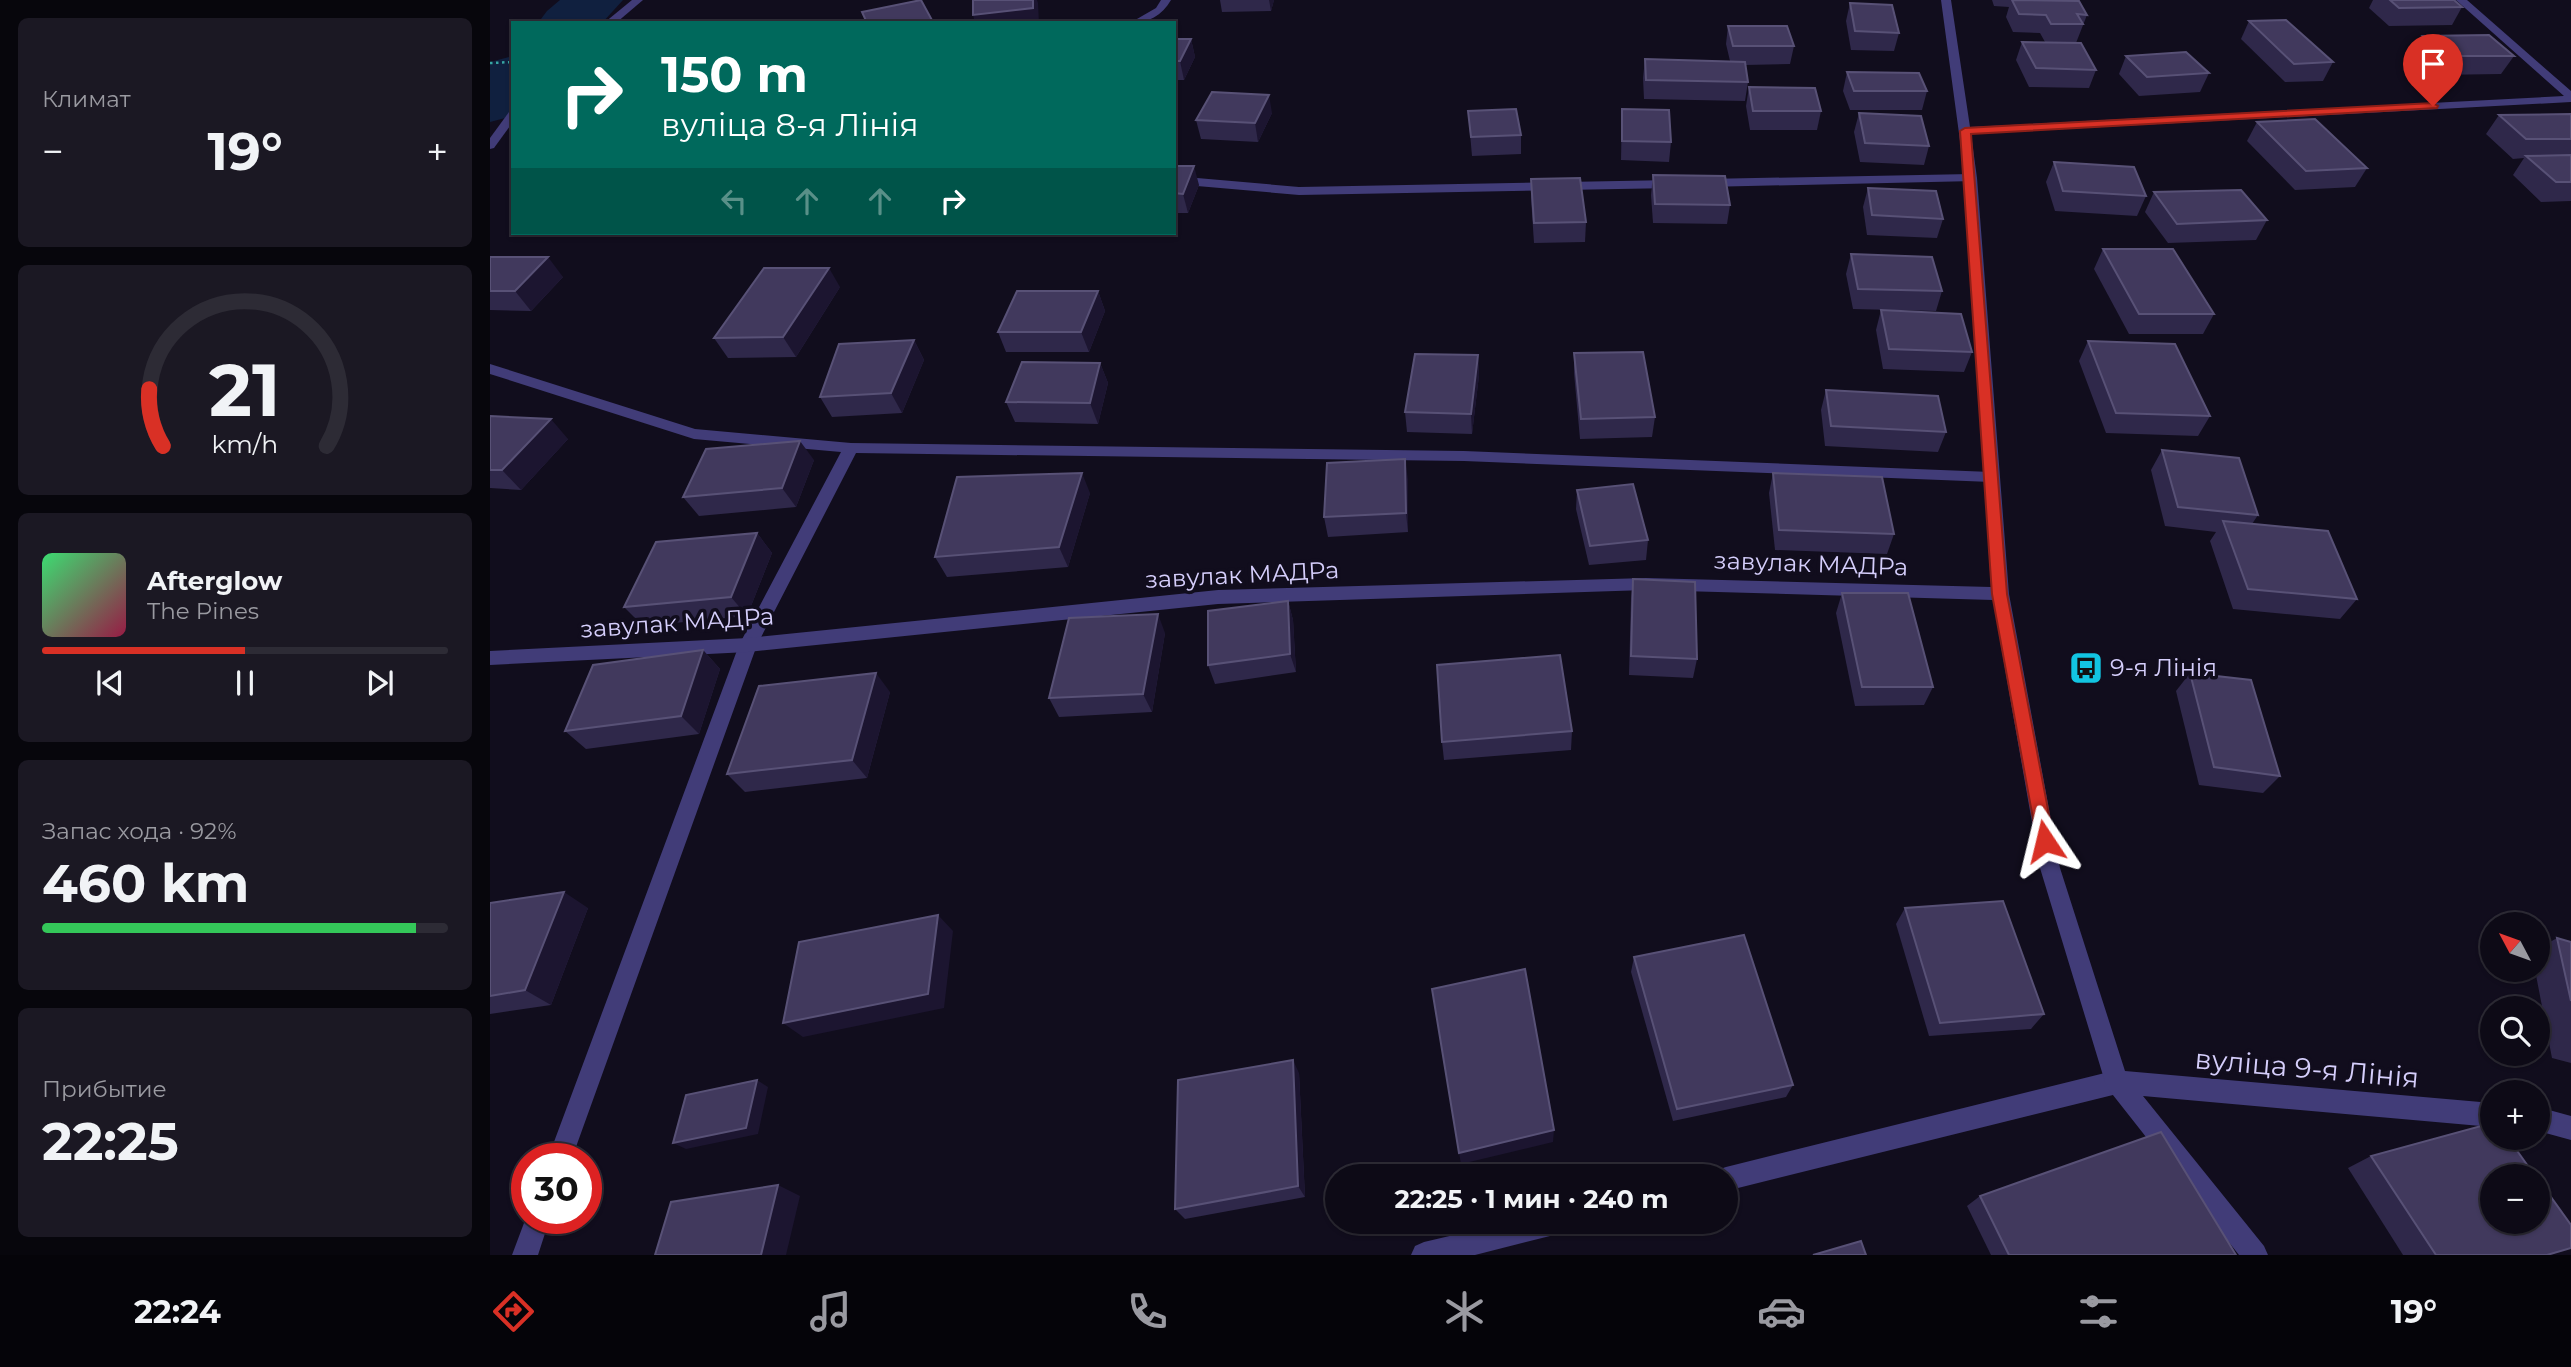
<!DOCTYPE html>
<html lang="ru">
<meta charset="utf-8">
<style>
body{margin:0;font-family:Montserrat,sans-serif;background:#1b1823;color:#f1f3f6;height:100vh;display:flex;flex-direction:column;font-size:26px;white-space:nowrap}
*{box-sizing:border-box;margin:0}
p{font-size:23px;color:#9a9aa1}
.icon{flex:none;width:38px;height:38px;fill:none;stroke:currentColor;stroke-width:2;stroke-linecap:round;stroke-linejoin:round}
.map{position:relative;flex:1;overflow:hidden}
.sheet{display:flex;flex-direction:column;gap:18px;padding:18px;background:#07060c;width:490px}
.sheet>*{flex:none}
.top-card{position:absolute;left:21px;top:21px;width:665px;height:214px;border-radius:0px;box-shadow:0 2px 5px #0004,0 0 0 2px #2d2b35;background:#00695c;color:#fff;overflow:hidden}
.needle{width:46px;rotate:311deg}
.tools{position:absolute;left:1990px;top:912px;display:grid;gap:14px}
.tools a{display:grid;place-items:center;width:70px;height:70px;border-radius:50%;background:#0d0a16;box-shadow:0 2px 5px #0004,0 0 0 2px #2d2b35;font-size:35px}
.speed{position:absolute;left:21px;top:1143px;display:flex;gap:14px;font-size:35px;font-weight:700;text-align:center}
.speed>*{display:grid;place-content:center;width:91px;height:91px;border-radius:50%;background:#0d0a16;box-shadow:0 2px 5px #0004,0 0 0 2px #2d2b35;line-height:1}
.speed .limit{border:10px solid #d22;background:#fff;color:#111}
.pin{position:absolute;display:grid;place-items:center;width:60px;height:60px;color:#fff;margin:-72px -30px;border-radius:50% 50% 50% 0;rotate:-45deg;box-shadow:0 0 7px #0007}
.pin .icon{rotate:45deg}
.me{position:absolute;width:77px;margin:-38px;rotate:350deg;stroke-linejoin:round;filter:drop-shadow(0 0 5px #0008)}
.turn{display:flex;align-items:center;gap:24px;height:147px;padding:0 35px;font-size:32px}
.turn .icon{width:91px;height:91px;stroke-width:2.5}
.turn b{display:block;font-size:49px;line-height:60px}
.lanes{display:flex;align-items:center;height:66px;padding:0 35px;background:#0003;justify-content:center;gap:35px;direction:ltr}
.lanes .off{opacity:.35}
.big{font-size:52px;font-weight:700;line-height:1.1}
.sheet .card{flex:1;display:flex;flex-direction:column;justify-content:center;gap:10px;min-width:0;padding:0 24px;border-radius:10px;background:#1b1823}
.sheet .dial{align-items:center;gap:0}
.dial svg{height:182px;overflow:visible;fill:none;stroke:#2d2b35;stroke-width:7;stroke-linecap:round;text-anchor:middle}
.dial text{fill:#f1f3f6;stroke:none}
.song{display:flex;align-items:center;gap:21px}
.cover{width:84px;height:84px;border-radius:10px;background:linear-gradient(135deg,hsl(140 70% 55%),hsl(340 70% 35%))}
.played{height:7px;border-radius:4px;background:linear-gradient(90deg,#d93025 50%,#2d2b35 50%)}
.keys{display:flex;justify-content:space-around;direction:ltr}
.heat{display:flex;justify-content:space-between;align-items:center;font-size:38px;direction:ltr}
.charge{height:10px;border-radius:5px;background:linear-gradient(90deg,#34c759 92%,#2d2b35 0)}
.trip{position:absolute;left:835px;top:1164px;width:413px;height:70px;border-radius:35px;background:#0d0a16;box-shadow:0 2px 5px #0004,0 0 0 2px #2d2b35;font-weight:700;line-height:70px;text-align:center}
.menu{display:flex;height:112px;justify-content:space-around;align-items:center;background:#050409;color:#9a9aa1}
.menu .icon{width:49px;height:49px}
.menu .current{color:#d93025}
.menu b{font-size:32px;color:#f1f3f6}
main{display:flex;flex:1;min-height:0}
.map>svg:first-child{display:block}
</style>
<main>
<section class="sheet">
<div class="card"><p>Климат</p>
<div class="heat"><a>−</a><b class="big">19°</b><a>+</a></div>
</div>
<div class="card dial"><svg viewBox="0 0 100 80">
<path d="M14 69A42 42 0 1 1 86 69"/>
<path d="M14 69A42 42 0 0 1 8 44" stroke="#d93025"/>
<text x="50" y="56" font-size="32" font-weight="700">21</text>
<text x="50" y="72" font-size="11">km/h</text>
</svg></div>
<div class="card">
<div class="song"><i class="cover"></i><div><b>Afterglow</b><p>The Pines</p></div></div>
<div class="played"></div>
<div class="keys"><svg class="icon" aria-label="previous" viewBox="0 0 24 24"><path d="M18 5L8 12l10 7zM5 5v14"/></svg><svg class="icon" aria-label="pause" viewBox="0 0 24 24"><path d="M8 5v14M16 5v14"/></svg><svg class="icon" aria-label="next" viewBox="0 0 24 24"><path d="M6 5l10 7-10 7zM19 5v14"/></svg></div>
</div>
<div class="card"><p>Запас хода · 92%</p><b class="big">460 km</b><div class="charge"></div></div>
<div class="card"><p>Прибытие</p><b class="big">22:25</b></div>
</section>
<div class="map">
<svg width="2081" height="1255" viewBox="0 0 2081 1255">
<rect width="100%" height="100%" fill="#110d1d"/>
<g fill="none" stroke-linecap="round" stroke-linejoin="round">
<!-- river -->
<g fill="#10203f" fill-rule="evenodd">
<path d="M70 0H133L112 23H48L57 11Z"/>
<path d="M23 56V116L0 122V62Z"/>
</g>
<!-- path -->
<path stroke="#37a6a4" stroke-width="2.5" stroke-dasharray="2.5 3.5" stroke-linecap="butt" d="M0 63 23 62"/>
<!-- lane -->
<g fill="#413c78" fill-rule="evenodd">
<path d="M142 0H153L126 23H114Z"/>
<path d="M671 0H681C672 16 658 23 640 23L666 8Z"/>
<path d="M23 111V122L4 148 0 149V138L19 112Z"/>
<path d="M1481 174 1485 175V181L1215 187 1209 183 1215 179Z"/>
<path d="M684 176 809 187 1183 180 1189 184 1183 188 809 195 684 184Z"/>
<path d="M0 364 205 429 361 443 974 451 1501 472 1509 477 1501 482 974 461 366 453 267 645 82 1158H58L249 645 351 452 204 439 0 374Z"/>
<path d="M1627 1070 1635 1074 1639 1082 1635 1090 1627 1094 1236 1191V1176H1225L1227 1170 1236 1167Z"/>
<path d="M37 1215V1218H60L48 1255H22Z"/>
<path d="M1019 1222H1080L1077 1231 1068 1234 985 1255H921L925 1246 934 1242Z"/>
</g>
<!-- street -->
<g fill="#413c78" fill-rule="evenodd">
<path d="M1451 0H1461L1480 127 2074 96 1966 0H1977L2081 91V102L1481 134 1487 178 1519 594 1570 868 1635 1071 2002 1103V1127L1653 1096 1774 1246 1778 1255H1749L1619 1090 1615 1082 1550 868 1503 600 1156 590 728 604 258 652 0 665V651L258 638 728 590 1156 578 1501 587 1475 178Z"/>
<path d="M2048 1107 2081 1116V1140L2048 1131Z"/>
</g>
</g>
<!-- wall -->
<g fill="#2f284a">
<path d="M730 0H784L781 11 732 12Z"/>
<path d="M1502 0H1558L1597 15 1586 43 1555 42 1550 33 1523 32 1516 17 1519 7 1504 6Z"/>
<path d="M1883 0H1964L1972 7 1962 25 1899 26 1879 8Z"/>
<path d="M1360 3 1409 33 1404 51 1361 50 1356 21Z"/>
<path d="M1759 21 1843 62 1833 81 1795 82 1751 39Z"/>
<path d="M1238 26 1304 46 1300 64 1255 65 1258 82 1255 101 1154 99 1153 78 1155 59 1240 61 1236 44Z"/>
<path d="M1933 36 2024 56 2011 74 1945 75 1922 54Z"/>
<path d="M684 39H701L705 57 694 80H684Z"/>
<path d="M1532 42 1606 70 1599 88 1539 87 1526 60Z"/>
<path d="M1636 56 1719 73 1710 92 1649 96 1629 74Z"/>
<path d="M1357 72 1437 91 1432 110H1360L1353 91Z"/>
<path d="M1259 87 1331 111 1327 130H1260L1256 106Z"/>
<path d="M1132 109 1181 142 1179 162 1131 160Z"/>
<path d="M978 111 1031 135V154L982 156Z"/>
<path d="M782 113 768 142 711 139 706 120Z"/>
<path d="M1369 113 1439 146 1434 165 1370 162 1364 132Z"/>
<path d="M2081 114V201L2051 202 2023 175 2034 158 2023 159 1996 134 2009 115Z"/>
<path d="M1767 122 1877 168 1865 187 1805 190 1757 141Z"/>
<path d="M1564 162 1656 196 1647 216 1565 211 1556 182Z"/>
<path d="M684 166 709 185 698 213H684Z"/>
<path d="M1163 175 1240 205 1237 224 1163 223 1161 195Z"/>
<path d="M1041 179 1096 222 1095 242 1044 243 1041 198Z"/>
<path d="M1378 188 1453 219 1447 238 1377 235 1373 207Z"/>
<path d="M1664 192 1777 220 1766 240 1678 243 1655 212Z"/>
<path d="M1613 249 1724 314 1713 334H1639L1604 269Z"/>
<path d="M1361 254 1452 291 1446 311 1363 309 1356 274Z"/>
<path d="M0 257 73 277 41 311 0 310Z"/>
<path d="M350 287 306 357 238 358 224 338Z"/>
<path d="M608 291 615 311 599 352H516L508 332Z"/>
<path d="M1391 310 1482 352 1474 372 1393 369 1386 330Z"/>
<path d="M424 340 434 360 412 413 342 417 330 397Z"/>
<path d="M1598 341 1720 416 1708 436 1616 433 1589 361Z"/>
<path d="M1084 353 1165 417 1162 437 1090 439 1084 373Z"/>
<path d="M988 355 989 375 982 434 917 432 915 412Z"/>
<path d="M610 363 618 383 608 424 525 422 516 402Z"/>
<path d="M1336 390 1456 432 1448 452 1335 446 1331 410Z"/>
<path d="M0 416 78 439 31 490 0 488Z"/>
<path d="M1672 450 1768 515 1762 524 1867 599 1850 619 1743 609 1720 541 1726 532 1675 526 1661 470Z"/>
<path d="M324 460 306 507 209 516 193 497Z"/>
<path d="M1283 473 1404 534 1397 554 1285 550 1279 493Z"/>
<path d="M918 479V532L838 537 834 517Z"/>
<path d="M1087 490 1158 540 1156 560 1099 565 1086 509Z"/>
<path d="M600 493 578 567 457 577 445 557Z"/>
<path d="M267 533 282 553 257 616 153 626 134 607Z"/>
<path d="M1143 579 1207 659 1203 678 1139 675 1141 598Z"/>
<path d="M1352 593 1443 687 1434 705 1365 706 1346 613Z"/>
<path d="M798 601 803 620 806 672 725 684 718 665Z"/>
<path d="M675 633 662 712 569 717 559 698Z"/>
<path d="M213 650 230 669 209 734 96 749 75 731Z"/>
<path d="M1700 673 1790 776 1773 793 1709 785 1686 691Z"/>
<path d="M400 692 377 778 255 792 237 774Z"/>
<path d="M1082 731 1081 750 954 760 952 742Z"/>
<path d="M0 903 98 908 61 1005 0 1014Z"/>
<path d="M1415 908 1554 1014 1541 1029 1439 1036 1406 924Z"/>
<path d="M2067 938 2081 942V1063L2062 1058 2045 970H2048V949Z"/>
<path d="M1144 957 1303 1085 1296 1097 1183 1121 1141 972Z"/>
<path d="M809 1073 815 1197 695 1219 685 1209Z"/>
<path d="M1881 1156 2057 1255H1913L1858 1168Z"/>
<path d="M1490 1196 1746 1255H1501L1477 1206Z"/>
</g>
<!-- shaded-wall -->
<g fill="#1c1530">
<path d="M543 0H547L548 3 549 23H485L483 15Z"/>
<path d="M779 0H784L781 11Z"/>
<path d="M701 39 705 57 694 80 690 61Z"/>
<path d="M779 95 782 113 768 142 765 123Z"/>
<path d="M704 166 709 185 698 213 693 194Z"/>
<path d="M58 257 73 277 41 311 25 291Z"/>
<path d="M339 268 350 287 306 357 293 337Z"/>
<path d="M608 291 615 311 599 352 591 332Z"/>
<path d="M424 340 434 360 412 413 401 393Z"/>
<path d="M988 355 989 375 982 434 981 414Z"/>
<path d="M610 363 618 383 608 424 600 403Z"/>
<path d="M61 419 78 439 31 490 12 470Z"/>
<path d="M310 441 324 460 306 507 292 488Z"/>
<path d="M915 459 918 479V532L916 513Z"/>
<path d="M592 473 600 493 578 567 569 547Z"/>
<path d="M267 533 282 553 257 616 241 597Z"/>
<path d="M798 601 803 620 806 672 800 654Z"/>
<path d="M668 614 675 633 662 712 653 694Z"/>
<path d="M213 650 230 669 209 734 191 716Z"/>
<path d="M386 673 400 692 377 778 362 760Z"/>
<path d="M74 892 98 908 61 1005 35 990Z"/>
<path d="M448 915 463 931 454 1008 313 1037 293 1023Z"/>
<path d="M803 1060 809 1073 815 1197 808 1186Z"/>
<path d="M267 1080 278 1087 268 1134 196 1149 183 1143Z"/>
<path d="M1064 1130 1063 1142 971 1164 969 1153Z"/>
<path d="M288 1185 310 1196 296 1255H271Z"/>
</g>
<!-- building -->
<g fill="#41395d" stroke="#585176" stroke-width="2">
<path d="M431 0 443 22 377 23 372 12Z"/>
<path d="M483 0H543V8L483 15Z"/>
<path d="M1522 0 1589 1 1597 15 1587 14 1593 24H1561L1556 15 1529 14Z"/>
<path d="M1900 0H1964L1972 7 1909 8Z"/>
<path d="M1360 3 1402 5 1409 33 1365 31Z"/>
<path d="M1796 20 1843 62 1804 64 1759 21Z"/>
<path d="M1238 26H1297L1304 46H1243Z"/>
<path d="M1999 35 2024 56H1956L1933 36Z"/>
<path d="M684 39H701L690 61H684Z"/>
<path d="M1532 42 1591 43 1606 70 1546 68Z"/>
<path d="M1696 52 1719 73 1657 77 1636 56Z"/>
<path d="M1155 59 1255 62 1258 82 1156 80Z"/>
<path d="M1357 72 1429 73 1437 91H1364Z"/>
<path d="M1259 87 1325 88 1331 111H1263Z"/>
<path d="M722 92 779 95 765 123 706 120Z"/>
<path d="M1026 109 1031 135 981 137 978 111Z"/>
<path d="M1132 109 1179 110 1181 142 1132 141Z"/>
<path d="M1369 113 1431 116 1439 146 1375 143Z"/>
<path d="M2081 114V139H2036L2009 115Z"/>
<path d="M1825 119 1877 168 1816 171 1767 122Z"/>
<path d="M2081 155V182H2066L2036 156Z"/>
<path d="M1564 162 1644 167 1656 196 1573 191Z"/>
<path d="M684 166H704L693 194 684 193Z"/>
<path d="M1163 175 1235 176 1240 205 1165 204Z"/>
<path d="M1090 178 1096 222 1044 223 1041 179Z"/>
<path d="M1378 188 1446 191 1453 219 1382 215Z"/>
<path d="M1751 190 1777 220 1687 224 1664 192Z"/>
<path d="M1613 249H1683L1724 314H1649Z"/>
<path d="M1361 254 1442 257 1452 291 1368 289Z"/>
<path d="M0 257H58L25 291H0Z"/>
<path d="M274 268H339L293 337 224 338Z"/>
<path d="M527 291H608L591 332H508Z"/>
<path d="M1391 310 1471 314 1482 352 1399 349Z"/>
<path d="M424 340 401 393 330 397 349 344Z"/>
<path d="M1598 341 1685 344 1720 416 1626 413Z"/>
<path d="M1153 352 1165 417 1091 419 1084 353Z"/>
<path d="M925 354 988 355 981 414 915 412Z"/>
<path d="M532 362 610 363 600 403 516 402Z"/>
<path d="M1336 390 1448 396 1456 432 1341 426Z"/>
<path d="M0 416 61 419 12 470H0Z"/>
<path d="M310 441 292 488 193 497 216 449Z"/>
<path d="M1672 450 1749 458 1768 515 1688 507Z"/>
<path d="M915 459 916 513 834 517 837 463Z"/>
<path d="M592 473 569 547 445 557 467 477Z"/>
<path d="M1283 473 1392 477 1404 534 1289 530Z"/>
<path d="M1143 484 1158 540 1100 546 1087 490Z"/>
<path d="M1733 521 1838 531 1867 599 1758 589Z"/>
<path d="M267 533 241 597 134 607 166 542Z"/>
<path d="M1143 579 1205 582 1207 659 1141 656Z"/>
<path d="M1352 593H1418L1443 687H1372Z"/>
<path d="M798 601 800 654 718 665V611Z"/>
<path d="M668 614 653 694 559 698 579 618Z"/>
<path d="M213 650 191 716 75 731 103 665Z"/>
<path d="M1070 655 1082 731 952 742 947 665Z"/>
<path d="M386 673 362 760 237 774 269 686Z"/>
<path d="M1700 673 1761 680 1790 776 1724 767Z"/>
<path d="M74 892 35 990 0 996V903Z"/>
<path d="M1513 901 1554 1014 1450 1023 1415 908Z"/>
<path d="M448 915 438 994 293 1023 309 942Z"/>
<path d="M1254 935 1303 1085 1187 1109 1144 957Z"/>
<path d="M2067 938 2081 942V1001Z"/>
<path d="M1035 969 1064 1130 969 1153 942 989Z"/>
<path d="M803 1060 808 1186 685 1209 688 1080Z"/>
<path d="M267 1080 256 1128 183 1143 196 1095Z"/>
<path d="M2002 1123V1138H2018L2045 1176H2002V1222H2048V1179L2081 1225V1248L2057 1255H1946L1881 1156Z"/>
<path d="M1671 1132 1746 1255H1519L1490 1196Z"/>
<path d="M288 1185 271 1255H165L181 1202Z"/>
<path d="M1371 1241 1376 1255H1323Z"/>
</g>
<!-- route -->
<path fill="#d93025" stroke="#8d1f18" stroke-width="2" d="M1943 103 1948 106 1947 108 1481 134 1517 594 1564 841 1561 846 1555 849 1548 846 1502 594 1470 131 1475 128Z"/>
<!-- icons -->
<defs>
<symbol id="bus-square" viewBox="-11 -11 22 22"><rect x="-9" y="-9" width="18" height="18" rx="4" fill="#12c5e2" stroke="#110d1d"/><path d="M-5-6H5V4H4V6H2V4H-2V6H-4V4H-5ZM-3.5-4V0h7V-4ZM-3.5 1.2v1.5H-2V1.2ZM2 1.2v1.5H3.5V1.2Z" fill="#111"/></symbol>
</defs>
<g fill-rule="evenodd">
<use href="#bus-square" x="1577" y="649" width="38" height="38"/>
</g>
<g text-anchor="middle" stroke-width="7" stroke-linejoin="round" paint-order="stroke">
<!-- street labels -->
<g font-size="24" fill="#d5cefb" stroke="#110d1d">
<text transform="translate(1321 564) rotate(2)" y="8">завулак МАДРа</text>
<text transform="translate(752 575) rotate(-3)" y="8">завулак МАДРа</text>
<text transform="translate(187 623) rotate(-4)" y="8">завулак МАДРа</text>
</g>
<!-- poi labels -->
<g font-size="24" fill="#d5cefb" stroke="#110d1d" text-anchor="start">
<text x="1620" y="676">9-я Лінія</text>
</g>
<!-- near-street labels -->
<g font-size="28" fill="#d5cefb" stroke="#110d1d">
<text transform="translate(1817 1068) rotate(5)" y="10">вуліца 9-я Лінія</text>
</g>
</g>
</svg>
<div class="tools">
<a><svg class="needle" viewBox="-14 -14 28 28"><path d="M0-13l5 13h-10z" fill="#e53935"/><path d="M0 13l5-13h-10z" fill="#9a9aa1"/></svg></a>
<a><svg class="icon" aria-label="search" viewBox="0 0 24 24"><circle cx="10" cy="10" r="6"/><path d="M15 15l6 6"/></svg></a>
<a>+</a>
<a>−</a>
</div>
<div class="speed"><div class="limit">30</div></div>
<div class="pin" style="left:1943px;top:106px;background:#d93025"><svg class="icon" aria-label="arrive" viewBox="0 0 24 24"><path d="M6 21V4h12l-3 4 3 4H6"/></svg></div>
<svg class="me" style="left:1555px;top:841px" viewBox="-20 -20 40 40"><path d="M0-17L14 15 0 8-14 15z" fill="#d93025" stroke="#fff" stroke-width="4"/></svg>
<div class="trip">22:25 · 1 мин · 240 m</div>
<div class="top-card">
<div class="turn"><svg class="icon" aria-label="right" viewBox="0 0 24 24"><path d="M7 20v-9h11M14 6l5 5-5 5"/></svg><div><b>150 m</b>вуліца 8-я Лінія</div></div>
<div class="lanes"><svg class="icon off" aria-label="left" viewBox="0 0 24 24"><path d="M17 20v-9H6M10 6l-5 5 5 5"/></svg><svg class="icon off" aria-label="ahead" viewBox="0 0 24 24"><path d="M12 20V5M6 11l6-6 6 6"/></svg><svg class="icon off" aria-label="ahead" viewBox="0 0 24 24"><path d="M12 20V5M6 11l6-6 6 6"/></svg><svg class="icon" aria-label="right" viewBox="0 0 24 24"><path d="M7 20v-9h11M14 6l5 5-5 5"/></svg></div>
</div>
</div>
</main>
<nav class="menu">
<b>22:24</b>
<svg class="icon current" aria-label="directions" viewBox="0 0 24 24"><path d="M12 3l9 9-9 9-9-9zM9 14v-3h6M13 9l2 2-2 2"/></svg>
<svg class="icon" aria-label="music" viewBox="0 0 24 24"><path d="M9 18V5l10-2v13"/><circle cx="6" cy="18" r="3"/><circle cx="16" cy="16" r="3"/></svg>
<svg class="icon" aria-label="phone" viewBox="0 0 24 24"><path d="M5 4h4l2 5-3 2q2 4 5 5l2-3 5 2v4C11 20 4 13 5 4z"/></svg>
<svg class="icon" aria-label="climate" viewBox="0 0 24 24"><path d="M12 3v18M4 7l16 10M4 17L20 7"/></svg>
<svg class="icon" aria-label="car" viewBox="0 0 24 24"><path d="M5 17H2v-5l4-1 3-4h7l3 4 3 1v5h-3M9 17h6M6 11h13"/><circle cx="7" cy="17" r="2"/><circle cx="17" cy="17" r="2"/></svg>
<svg class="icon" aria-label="filters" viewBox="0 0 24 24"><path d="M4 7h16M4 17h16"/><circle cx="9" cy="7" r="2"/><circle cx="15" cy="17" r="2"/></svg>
<b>19°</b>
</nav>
